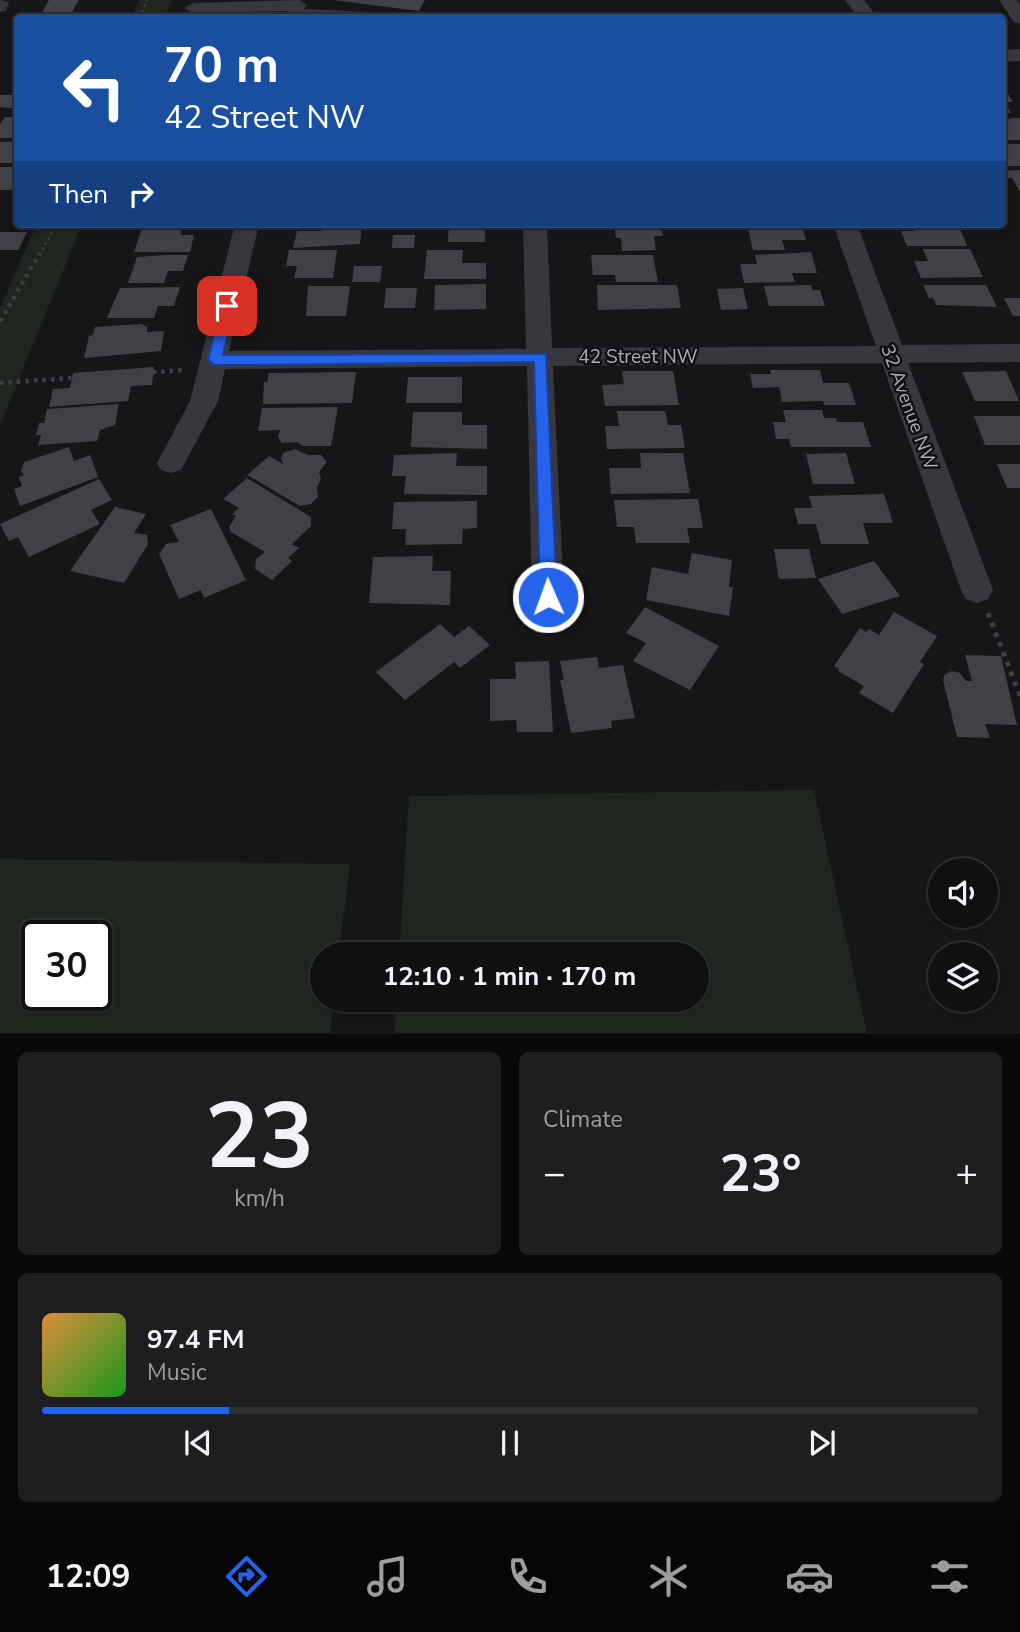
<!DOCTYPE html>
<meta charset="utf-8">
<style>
body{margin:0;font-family:"Nunito Sans",sans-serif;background:#1e1e20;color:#f1f3f6;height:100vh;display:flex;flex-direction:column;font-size:26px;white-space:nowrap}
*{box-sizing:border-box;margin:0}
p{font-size:23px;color:#9c9d9f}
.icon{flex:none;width:38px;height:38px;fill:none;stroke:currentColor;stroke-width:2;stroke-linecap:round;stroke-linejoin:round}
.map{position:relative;height:1034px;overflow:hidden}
.details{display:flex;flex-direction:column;gap:18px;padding:18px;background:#09090a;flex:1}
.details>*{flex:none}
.top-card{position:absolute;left:14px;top:14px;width:992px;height:214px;border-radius:7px;box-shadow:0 2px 5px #0004,0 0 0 2px #303032;background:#1a4fa0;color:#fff;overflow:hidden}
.fabs{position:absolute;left:928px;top:858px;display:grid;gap:14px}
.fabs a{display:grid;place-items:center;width:70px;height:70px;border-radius:50%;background:#101012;box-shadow:0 2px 5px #0004,0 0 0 2px #303032;font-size:35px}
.speed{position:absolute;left:21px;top:920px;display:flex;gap:14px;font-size:35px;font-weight:700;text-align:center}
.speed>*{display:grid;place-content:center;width:91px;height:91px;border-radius:50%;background:#101012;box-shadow:0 2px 5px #0004,0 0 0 2px #303032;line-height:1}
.speed .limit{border:4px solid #111;border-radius:10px;background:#fff;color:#111}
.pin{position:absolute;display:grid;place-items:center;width:60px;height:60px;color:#fff;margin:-30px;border-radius:14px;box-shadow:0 4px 10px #0006}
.me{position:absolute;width:77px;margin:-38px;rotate:358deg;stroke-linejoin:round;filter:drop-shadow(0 0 5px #0008)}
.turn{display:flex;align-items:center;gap:24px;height:147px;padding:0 35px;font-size:32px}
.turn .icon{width:91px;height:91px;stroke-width:2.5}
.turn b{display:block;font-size:49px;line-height:60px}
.then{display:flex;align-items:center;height:66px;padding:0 35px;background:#0003;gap:14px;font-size:26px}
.big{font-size:52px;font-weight:700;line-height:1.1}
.details .tile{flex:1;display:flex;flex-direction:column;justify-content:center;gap:10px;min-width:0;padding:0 24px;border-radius:10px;background:#1e1e20}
.details .dial{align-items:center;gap:0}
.dial b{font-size:91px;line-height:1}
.song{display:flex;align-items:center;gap:21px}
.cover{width:84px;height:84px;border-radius:10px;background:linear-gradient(135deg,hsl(30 70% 55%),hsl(120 70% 35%))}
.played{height:7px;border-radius:4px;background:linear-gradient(90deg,#2563eb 20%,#303032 20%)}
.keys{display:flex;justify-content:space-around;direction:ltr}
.heat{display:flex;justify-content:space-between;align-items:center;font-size:38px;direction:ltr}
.details .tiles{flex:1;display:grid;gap:18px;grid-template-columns:1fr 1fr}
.tile:last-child{grid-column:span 2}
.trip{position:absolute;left:310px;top:942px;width:399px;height:70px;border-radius:35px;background:#101012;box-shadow:0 2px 5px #0004,0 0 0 2px #303032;font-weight:700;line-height:70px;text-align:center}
.tabs{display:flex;height:112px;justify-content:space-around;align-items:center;background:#060607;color:#9c9d9f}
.tabs .icon{width:49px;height:49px}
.tabs .selected{color:#2563eb}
.tabs b{font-size:32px;color:#f1f3f6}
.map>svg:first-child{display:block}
</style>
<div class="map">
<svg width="1020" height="1034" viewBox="0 0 1020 1034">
<rect width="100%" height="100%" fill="#161618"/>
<!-- green -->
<g fill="#1e261f" fill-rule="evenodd">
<path d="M139 0H172L165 17H131Z"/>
<path d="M37 224H82L0 426V307Z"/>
<path d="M814 790 867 1033H394L396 999H696V954H399L409 796Z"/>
<path d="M0 859 350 864 339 954H322V999H334L330 1033H0ZM96 936V996H37V936Z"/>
</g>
<!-- building -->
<g fill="#404145">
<path d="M49 0H79L72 12H42Z"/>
<path d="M333 0H425L419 11Z"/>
<path d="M198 12 212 13H251L250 18H189L191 13Z"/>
<path d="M52 14H93L92 18H51Z"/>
<path d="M1003 92H1007L1013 102H1004L1011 113H1003Z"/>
<path d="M0 95H18V109L0 107Z"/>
<path d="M5 117H18V138H0V124Z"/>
<path d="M1020 118V140H1003V119Z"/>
<path d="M18 141V153L12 163H0V142Z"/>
<path d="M1003 144H1020V166H1004Z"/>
<rect x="0" y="167" width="18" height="23"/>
<path d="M1020 170V192L1012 178H1003V171Z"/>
<path d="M323 224H362L360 244 293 248 297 231H321Z"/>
<path d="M449 224H485V242H448Z"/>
<path d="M614 224H661L663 236H654L656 250 622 251 621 238H616Z"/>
<path d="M747 224H801L806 240H782L785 250H753Z"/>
<path d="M912 224H958L967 246H907L901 231H915Z"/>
<path d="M143 225H182L181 235H194L190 252H134Z"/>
<path d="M0 232H27L18 250H0Z"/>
<path d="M393 235H415L414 248H392Z"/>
<path d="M923 249H970L983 277 921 278 914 261H928Z"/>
<path d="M289 250H337L333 278H294L297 266H286Z"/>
<path d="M427 250H463L462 263H486V279H424Z"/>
<path d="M811 252 817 273H792L795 282 744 283 740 264H757L755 255Z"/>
<path d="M166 255H188L183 271H168L164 283H128L137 257Z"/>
<path d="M591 255H653L658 282H616L615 275H593Z"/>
<path d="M354 266H382L380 282H352Z"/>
<path d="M486 284V309L434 310 435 285Z"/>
<path d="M597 285H677L681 308 598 310Z"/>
<path d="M811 285 812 290H820L825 306H769L764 286Z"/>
<path d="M923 285H986L997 307 936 305 933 298H929Z"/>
<path d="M308 286H350L346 316H306Z"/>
<path d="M180 287 174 306H158L154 318H107L120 288Z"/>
<path d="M386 288H417L415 308H384Z"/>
<path d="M743 288 748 309 721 310 717 289Z"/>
<path d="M1004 298H1020V316H1013Z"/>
<path d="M142 324 147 327V332L164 331 161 351 84 358 89 336 93 335 95 327Z"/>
<path d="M154 367 152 385 131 386 128 401 49 407 53 389 70 388 73 373Z"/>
<path d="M770 370H820L823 383H849L856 405H824L823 401 782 402 779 387 753 388 750 374H771Z"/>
<path d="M622 371H673L679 405 605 406 602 385 624 384Z"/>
<path d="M1006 371 1019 401H975L962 372Z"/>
<path d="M356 372 352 403 263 404 264 382H267L269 373Z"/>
<path d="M408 377H462V403H406Z"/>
<path d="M119 404 115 425 100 430 97 441 38 445 41 435H36L39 423H44L47 409Z"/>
<path d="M338 407 331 446H303L297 442 282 443 278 437 280 430 258 431 262 408Z"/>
<path d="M783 410H822L824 418H836L837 422H863L871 447H791L789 439H776L773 422H786Z"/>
<path d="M617 411H665L668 425H681L685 448 607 449 605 426H619Z"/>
<path d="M413 412H462V425H487V449L411 447Z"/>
<path d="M974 416H1020V445H985Z"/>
<path d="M69 447 74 461 90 455 98 477 20 506 14 489 22 486 19 477 24 475 21 471 24 462Z"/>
<path d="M295 449 308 455H321L327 462 319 472 321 478 317 488 318 497 311 504 300 506 247 475 269 456 283 464 281 458 283 453Z"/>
<path d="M457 453 456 466H487V495L404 494 406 476H392L394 455Z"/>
<path d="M640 453H683L690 493 611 494 609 468H641Z"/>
<path d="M846 453 855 484H813L806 454Z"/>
<path d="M997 464H1020V488H1007Z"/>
<path d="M247 478 311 517V526L292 544 299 548 288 558 292 561 272 580 255 569 256 559 265 552 231 532 229 527 236 516 232 514 239 508 223 499Z"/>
<path d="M99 479 112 500 91 510 100 524 29 557 18 537 9 541 0 524Z"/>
<path d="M884 494 893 523H863L869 544H821L816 524H798L794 508H812L809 496Z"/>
<path d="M698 499 703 528H687L690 543H636L634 527H617L614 500Z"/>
<path d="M477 501V528L463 529 462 544 405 545 406 529H392L394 502Z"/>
<path d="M115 507 146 514 134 533 147 535 148 544 124 583 70 571Z"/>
<path d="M211 509 246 580 204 598 201 590 179 599 159 554 166 544 179 542 170 525Z"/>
<path d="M774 549H809L816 578 779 579Z"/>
<path d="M692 553 732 560 729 587H733L729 616 646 600 652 567 688 574Z"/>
<path d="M433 556 432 571H451L450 605 369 603 373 557Z"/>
<path d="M874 561 900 596 842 614 818 579Z"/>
<path d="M645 607 719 646 690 690 633 661 646 643 626 633Z"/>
<path d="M894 612 937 636 920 662 924 664 893 713 859 693 864 686 838 671 839 669 834 666 860 628 866 632 869 629 879 635Z"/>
<path d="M440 624 454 637 469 626 490 645 460 668 454 662 405 700 376 672Z"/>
<path d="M965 655 1001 656 1017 725 985 724 990 738 957 737 943 680 945 674 952 671 960 673 966 681H972Z"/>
<path d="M597 657 599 668 623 665 635 718 611 721 612 728 571 733 560 680H564L560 661Z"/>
<path d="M549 661 553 732H517L516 720 490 721V679H516L515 662Z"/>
</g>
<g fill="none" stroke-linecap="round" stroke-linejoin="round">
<!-- path-far2 -->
<g stroke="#3d3f44" stroke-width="2.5" stroke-dasharray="2.5 3.5" stroke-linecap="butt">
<path d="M140 18 147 0"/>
<path d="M39 255 57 224"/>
</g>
<!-- path-far1 -->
<g stroke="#3d3f44" stroke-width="4.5" stroke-dasharray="3.5 5" stroke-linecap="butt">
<path d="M0 321 40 253"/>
<path d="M0 383 184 370"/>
</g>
<!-- path -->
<path stroke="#3d3f44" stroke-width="5" stroke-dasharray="4.5 6" stroke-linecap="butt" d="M988 613 1020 696"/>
<!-- minor -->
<g fill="#37383d" fill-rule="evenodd">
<path d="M0 0 9 2 6 11 0 12Z"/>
<path d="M300 0 307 5 304 9 366 12 375 18H289L287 14 289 11 193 13 184 8 193 3Z"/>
<path d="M845 0H864L878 18H859Z"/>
<path d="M999 0H1017L1020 4V24L1014 22Z"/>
<path d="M1020 49V61L1003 62V50Z"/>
<path d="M235 224H259L229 351 526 349 523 224H547L552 348 876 346 833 224H857L902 345 1020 344V362L908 363 993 590 988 599 977 603 966 599 961 590 882 363 553 366 564 597 559 606 548 610 537 606 532 597 527 366 225 369 218 401 181 470 171 473 161 470 157 463 190 401Z"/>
</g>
</g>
<!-- route -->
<path fill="#2563eb" stroke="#184099" stroke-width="2" d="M227 301 234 306 223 355 546 354 557 597 554 601H542L540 597 534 362 215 365 208 360 221 306Z"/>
<g text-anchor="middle" stroke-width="5" stroke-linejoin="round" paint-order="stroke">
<!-- street labels -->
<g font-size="19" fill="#a8adb8" stroke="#111113">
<text x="638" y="363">42 Street NW</text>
<text transform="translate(910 407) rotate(70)" y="7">32 Avenue NW</text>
</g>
</g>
</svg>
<div class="fabs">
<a><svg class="icon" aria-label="sound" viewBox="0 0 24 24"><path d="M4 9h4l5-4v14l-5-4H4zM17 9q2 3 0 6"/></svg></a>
<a><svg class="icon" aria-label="layers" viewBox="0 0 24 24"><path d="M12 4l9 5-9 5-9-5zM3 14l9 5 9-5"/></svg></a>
</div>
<div class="speed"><div class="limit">30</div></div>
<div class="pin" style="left:227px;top:306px;background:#d93025"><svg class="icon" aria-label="arrive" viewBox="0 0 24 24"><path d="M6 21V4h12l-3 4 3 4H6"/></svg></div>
<svg class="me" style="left:548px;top:597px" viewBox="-20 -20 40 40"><circle r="17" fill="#2563eb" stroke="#fff" stroke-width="3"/><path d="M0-11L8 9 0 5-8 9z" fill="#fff"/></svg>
<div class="trip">12:10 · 1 min · 170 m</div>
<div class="top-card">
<div class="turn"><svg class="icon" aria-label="left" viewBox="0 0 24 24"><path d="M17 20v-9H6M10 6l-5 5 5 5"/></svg><div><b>70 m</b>42 Street NW</div></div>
<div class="then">Then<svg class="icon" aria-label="right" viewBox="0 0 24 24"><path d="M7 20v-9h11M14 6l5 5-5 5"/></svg></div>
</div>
</div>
<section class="details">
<div class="tiles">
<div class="tile dial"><b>23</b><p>km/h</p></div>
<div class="tile"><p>Climate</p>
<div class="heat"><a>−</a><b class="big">23°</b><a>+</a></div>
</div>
<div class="tile">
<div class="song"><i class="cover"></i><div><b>97.4 FM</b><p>Music</p></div></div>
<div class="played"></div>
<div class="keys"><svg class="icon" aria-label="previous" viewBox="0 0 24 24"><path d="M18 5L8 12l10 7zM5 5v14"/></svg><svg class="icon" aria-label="pause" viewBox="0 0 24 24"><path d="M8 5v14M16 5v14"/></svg><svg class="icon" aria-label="next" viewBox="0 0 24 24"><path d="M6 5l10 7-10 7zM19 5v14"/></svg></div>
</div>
</div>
</section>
<nav class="tabs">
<b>12:09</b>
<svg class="icon selected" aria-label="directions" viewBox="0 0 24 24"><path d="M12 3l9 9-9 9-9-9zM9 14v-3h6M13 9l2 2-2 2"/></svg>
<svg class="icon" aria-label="music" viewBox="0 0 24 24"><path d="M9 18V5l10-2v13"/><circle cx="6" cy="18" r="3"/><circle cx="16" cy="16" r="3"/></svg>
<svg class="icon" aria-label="phone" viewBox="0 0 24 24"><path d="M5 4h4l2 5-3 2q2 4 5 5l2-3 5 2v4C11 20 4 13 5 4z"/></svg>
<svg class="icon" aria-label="climate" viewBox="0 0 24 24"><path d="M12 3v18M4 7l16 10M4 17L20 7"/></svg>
<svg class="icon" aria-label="car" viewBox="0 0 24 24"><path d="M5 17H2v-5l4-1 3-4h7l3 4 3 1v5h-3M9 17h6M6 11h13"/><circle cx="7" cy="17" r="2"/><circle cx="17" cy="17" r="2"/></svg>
<svg class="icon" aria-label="filters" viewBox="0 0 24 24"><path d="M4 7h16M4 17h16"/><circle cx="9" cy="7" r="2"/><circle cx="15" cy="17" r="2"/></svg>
</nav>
